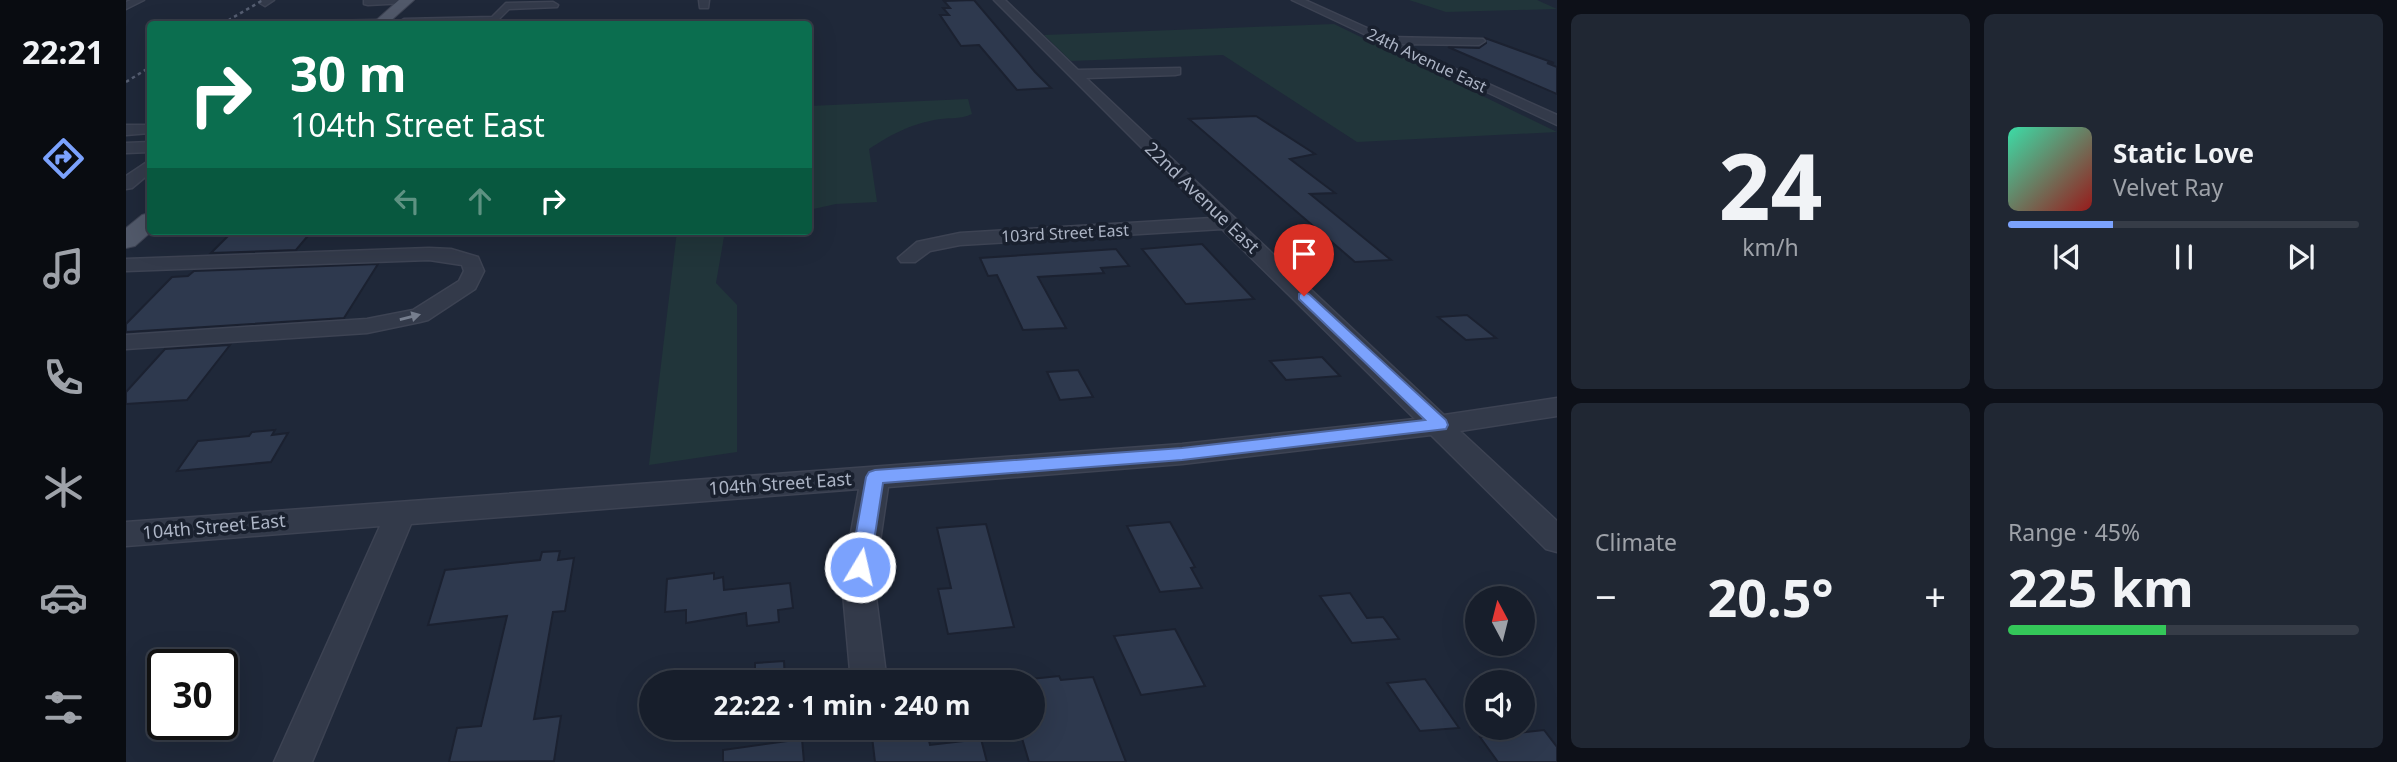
<!DOCTYPE html>
<meta charset="utf-8">
<style>
body{margin:0;font-family:"Noto Sans",sans-serif;background:#202733;color:#f1f3f6;height:100vh;display:flex;flex-direction:column;font-size:26px;white-space:nowrap}
*{box-sizing:border-box;margin:0}
p{font-size:23px;color:#9ea2a9}
.icon{flex:none;width:38px;height:38px;fill:none;stroke:currentColor;stroke-width:2;stroke-linecap:round;stroke-linejoin:round}
.map{position:relative;flex:1;overflow:hidden}
.panel{display:flex;flex-direction:column;gap:14px;padding:14px;background:#0d1018;width:840px}
.panel>*{flex:none}
.hud{position:absolute;left:21px;top:21px;width:665px;height:214px;border-radius:7px;box-shadow:0 7px 28px #0002,0 0 0 2px #363c47;background:#0b6e4f;color:#fff;overflow:hidden}
.needle{width:46px;rotate:353deg}
.fabs{position:absolute;left:1339px;top:586px;display:grid;gap:14px}
.fabs a{display:grid;place-items:center;width:70px;height:70px;border-radius:50%;background:#171e2b;box-shadow:0 7px 28px #0002,0 0 0 2px #363c47;font-size:35px}
.speed{position:absolute;left:21px;top:649px;display:flex;gap:14px;font-size:35px;font-weight:700;text-align:center}
.speed>*{display:grid;place-content:center;width:91px;height:91px;border-radius:50%;background:#171e2b;box-shadow:0 7px 28px #0002,0 0 0 2px #363c47;line-height:1}
.speed .limit{border:4px solid #111;border-radius:10px;background:#fff;color:#111}
.pin{position:absolute;display:grid;place-items:center;width:60px;height:60px;color:#fff;margin:-72px -30px;border-radius:50% 50% 50% 0;rotate:-45deg;box-shadow:0 0 7px #0007}
.pin .icon{rotate:45deg}
.me{position:absolute;width:77px;margin:-38px;rotate:9deg;stroke-linejoin:round;filter:drop-shadow(0 0 5px #0008)}
.turn{display:flex;align-items:center;gap:24px;height:147px;padding:0 28px;font-size:32px}
.turn .icon{width:91px;height:91px;stroke-width:2.5}
.turn b{display:block;font-size:49px;line-height:60px}
.lanes{display:flex;align-items:center;height:66px;padding:0 28px;background:#0003;justify-content:center;gap:35px;direction:ltr}
.lanes .off{opacity:.35}
.big{font-size:52px;font-weight:700;line-height:1.1}
.panel .widget{flex:1;display:flex;flex-direction:column;justify-content:center;gap:10px;min-width:0;padding:0 24px;border-radius:10px;background:#202733}
.panel .dial{align-items:center;gap:0}
.dial b{font-size:91px;line-height:1}
.song{display:flex;align-items:center;gap:21px}
.cover{width:84px;height:84px;border-radius:10px;background:linear-gradient(135deg,hsl(160 70% 55%),hsl(0 70% 35%))}
.played{height:7px;border-radius:4px;background:linear-gradient(90deg,#7ba2fd 30%,#363c47 30%)}
.keys{display:flex;justify-content:space-around;direction:ltr}
.heat{display:flex;justify-content:space-between;align-items:center;font-size:38px;direction:ltr}
.charge{height:10px;border-radius:5px;background:linear-gradient(90deg,#34c759 45%,#363c47 0)}
.panel .tiles{flex:1;display:grid;gap:14px;grid-template-columns:repeat(2,1fr)}
.trip{position:absolute;left:513px;top:670px;width:406px;height:70px;border-radius:35px;background:#171e2b;box-shadow:0 7px 28px #0002,0 0 0 2px #363c47;font-weight:700;line-height:70px;text-align:center}
main{display:flex;flex:1;min-height:0}
.dock{display:flex;flex-direction:column;width:126px;justify-content:space-around;align-items:center;background:#090c11;color:#9ea2a9}
.dock .icon{width:49px;height:49px}
.dock .selected{color:#7ba2fd}
.dock b{font-size:32px;color:#f1f3f6}
.map>svg:first-child{display:block}
</style>
<main>
<nav class="dock">
<b>22:21</b>
<svg class="icon selected" aria-label="directions" viewBox="0 0 24 24"><path d="M12 3l9 9-9 9-9-9zM9 14v-3h6M13 9l2 2-2 2"/></svg>
<svg class="icon" aria-label="music" viewBox="0 0 24 24"><path d="M9 18V5l10-2v13"/><circle cx="6" cy="18" r="3"/><circle cx="16" cy="16" r="3"/></svg>
<svg class="icon" aria-label="phone" viewBox="0 0 24 24"><path d="M5 4h4l2 5-3 2q2 4 5 5l2-3 5 2v4C11 20 4 13 5 4z"/></svg>
<svg class="icon" aria-label="climate" viewBox="0 0 24 24"><path d="M12 3v18M4 7l16 10M4 17L20 7"/></svg>
<svg class="icon" aria-label="car" viewBox="0 0 24 24"><path d="M5 17H2v-5l4-1 3-4h7l3 4 3 1v5h-3M9 17h6M6 11h13"/><circle cx="7" cy="17" r="2"/><circle cx="17" cy="17" r="2"/></svg>
<svg class="icon" aria-label="filters" viewBox="0 0 24 24"><path d="M4 7h16M4 17h16"/><circle cx="9" cy="7" r="2"/><circle cx="15" cy="17" r="2"/></svg>
</nav>
<div class="map">
<svg width="1431" height="762" viewBox="0 0 1431 762">
<rect width="100%" height="100%" fill="#1f2839"/>
<!-- green -->
<g fill="#21353a">
<path d="M1283 0H1411L1431 9 1320 12Z"/>
<path d="M1208 24 1431 132 1231 142 1097 55 945 61 918 35Z"/>
<path d="M842 99 846 114C835 120 820 117 808 120 781 126 766 134 743 149L751 202 710 204 683 210V106Z"/>
<path d="M551 231H599L590 283 611 305V452L523 465Z"/>
</g>
<!-- building -->
<g fill="#2e394e" stroke="#1b2130" stroke-width="2">
<path d="M848 0 909 72 925 88 891 90 853 45 835 46 814 15H823L817 8H824L818 1Z"/>
<path d="M1359 38 1428 63H1421L1431 67V94L1322 47 1353 48 1360 43Z"/>
<path d="M1130 116 1189 154 1164 159 1209 193 1184 194 1265 260 1229 262 1063 119Z"/>
<path d="M107 231H186L170 250 85 253Z"/>
<path d="M1076 244 1128 299 1060 304 1016 249Z"/>
<path d="M990 249 1003 266 975 268 978 273 912 277 940 328 897 330 871 275 862 276 854 258Z"/>
<path d="M252 264 218 318 0 332V324L46 277 62 276 68 271Z"/>
<path d="M1341 315 1370 338 1340 340 1312 317Z"/>
<path d="M104 345 61 400 0 404V392L39 349Z"/>
<path d="M1196 357 1214 376 1160 380 1144 361Z"/>
<path d="M952 370 967 397 934 400 921 372Z"/>
<path d="M149 430 146 435 162 433 145 462 51 471 72 441 123 436 126 432Z"/>
<path d="M1044 522 1069 567 1065 568 1076 588 1034 592 1001 526Z"/>
<path d="M860 524 888 627 822 634 812 589 825 588 811 528Z"/>
<path d="M434 551 432 560 448 558 439 611 427 612 408 719 435 716 428 761 323 762 331 728 355 726 381 616 302 625 319 570 414 560 416 552Z"/>
<path d="M588 573V579L597 577 598 590 664 583 667 608 652 610 653 622 621 626 620 613 560 623V610L539 612 541 579Z"/>
<path d="M1224 593 1241 618 1257 617 1273 639 1226 643 1194 596Z"/>
<path d="M1049 629 1079 686 1015 695 988 636Z"/>
<path d="M658 661 659 682H629V663Z"/>
<path d="M933 676 935 680 967 677 1000 762H903L893 728H906L905 679Z"/>
<path d="M1299 679 1333 728 1294 731 1261 683Z"/>
<path d="M745 728H800L804 745 855 739 861 762H749Z"/>
<path d="M1418 730 1431 747V762H1372L1354 737Z"/>
<path d="M676 739 678 762H597V750Z"/>
</g>
<g fill="none" stroke-linecap="round" stroke-linejoin="round">
<defs>
<g id="minor">
<path d="M5 0H18L0 9V2Z"/>
<path d="M136 0H148L139 6 134 3Z"/>
<path d="M238 0H285L280 3 242 5 238 4Z"/>
<path d="M573 0H583L582 8H574Z"/>
<path d="M868 0H879L952 70 1054 68V74L1049 75 960 78 1318 415 1431 398V416L1334 431 1431 521V552L1420 549 1305 435 1056 464 762 487 748 582 761 682H725L716 582 733 489 285 524 186 762H148L254 526 0 546V522L1056 444 1289 419 1096 229 834 245 804 251 789 262H775L772 258 791 242 834 233 1086 218Z"/>
<path d="M1166 0H1179L1261 37 1357 39 1359 41 1353 45 1274 44 1431 115V125Z"/>
<path d="M427 2 432 5 431 7 383 9 369 23 275 24 273 22 278 19 366 17 380 3Z"/>
<path d="M255 20 259 21V24H188L194 21Z"/>
<path d="M496 21H529L535 24H490Z"/>
<path d="M0 125H24V133L0 135Z"/>
<path d="M24 142V152L0 153V143Z"/>
<path d="M24 160V173L6 188 0 189V176Z"/>
<path d="M303 248 325 249 352 257 358 271 349 289 302 320 294 322 241 333 0 349V335L241 319 287 310 333 281 338 271 336 265 303 260 0 271V259Z"/>
</g>
<g id="major">
<path d="M273 0H288L261 24H246Z"/>
<path d="M24 213 26 231 9 246 0 248V228L16 215Z"/>
</g>
</defs>
<!-- minor casing -->
<use href="#minor" stroke="#3d4353" stroke-width="3"/>
<!-- major casing -->
<use href="#major" stroke="#3d4353" stroke-width="2"/>
<!-- minor -->
<use href="#minor" fill="#333a4a" fill-rule="evenodd"/>
<!-- major -->
<use href="#major" fill="#51596a" fill-rule="evenodd"/>
<!-- rail -->
<g stroke="#555e71" stroke-width="2.5" stroke-dasharray="3.5 3.5" stroke-linecap="butt">
<path d="M96 24 137 0"/>
<path d="M0 82 24 67"/>
</g>
</g>
<!-- one-way arrows -->
<defs><path id="oneway-solid" d="M-6-.8H1V-3.2L6.5 0L1 3.2V.8H-6Z" transform="scale(1.75)"/></defs>
<use fill="#767e8e" href="#oneway-solid" transform="translate(284 317) rotate(-14)"/>
<!-- route -->
<path fill="#7ba2fd" stroke="#5069a4" stroke-width="2" d="M1178 292 1183 294 1320 420 1322 425 1320 429 1056 460 757 483 744 567 741 573 734 575 727 573 724 567 740 477 743 472 749 470 1056 448 1299 420 1173 299V294Z"/>
<g text-anchor="middle" stroke-width="7" stroke-linejoin="round" paint-order="stroke">
<!-- far-street labels -->
<g font-size="16" fill="#adb5c6" stroke="#19202e">
<text transform="translate(1301 60) rotate(25)" y="6">24th Avenue East</text>
<text transform="translate(939 233) rotate(-3)" y="6">103rd Street East</text>
</g>
<!-- street labels -->
<g font-size="18" fill="#adb5c6" stroke="#19202e">
<text transform="translate(1076 198) rotate(44)" y="6">22nd Avenue East</text>
<text transform="translate(654 484) rotate(-4)" y="6">104th Street East</text>
<text transform="translate(88 527) rotate(-5)" y="6">104th Street East</text>
</g>
</g>
</svg>
<div class="fabs">
<a><svg class="needle" viewBox="-14 -14 28 28"><path d="M0-13l5 13h-10z" fill="#e53935"/><path d="M0 13l5-13h-10z" fill="#9ea2a9"/></svg></a>
<a><svg class="icon" aria-label="sound" viewBox="0 0 24 24"><path d="M4 9h4l5-4v14l-5-4H4zM17 9q2 3 0 6"/></svg></a>
</div>
<div class="speed"><div class="limit">30</div></div>
<div class="pin" style="left:1178px;top:296px;background:#d93025"><svg class="icon" aria-label="arrive" viewBox="0 0 24 24"><path d="M6 21V4h12l-3 4 3 4H6"/></svg></div>
<svg class="me" style="left:734px;top:567px" viewBox="-20 -20 40 40"><circle r="17" fill="#7ba2fd" stroke="#fff" stroke-width="3"/><path d="M0-11L8 9 0 5-8 9z" fill="#fff"/></svg>
<div class="trip">22:22 · 1 min · 240 m</div>
<div class="hud">
<div class="turn"><svg class="icon" aria-label="right" viewBox="0 0 24 24"><path d="M7 20v-9h11M14 6l5 5-5 5"/></svg><div><b>30 m</b>104th Street East</div></div>
<div class="lanes"><svg class="icon off" aria-label="left" viewBox="0 0 24 24"><path d="M17 20v-9H6M10 6l-5 5 5 5"/></svg><svg class="icon off" aria-label="ahead" viewBox="0 0 24 24"><path d="M12 20V5M6 11l6-6 6 6"/></svg><svg class="icon" aria-label="right" viewBox="0 0 24 24"><path d="M7 20v-9h11M14 6l5 5-5 5"/></svg></div>
</div>
</div>
<section class="panel">
<div class="tiles">
<div class="widget dial"><b>24</b><p>km/h</p></div>
<div class="widget">
<div class="song"><i class="cover"></i><div><b>Static Love</b><p>Velvet Ray</p></div></div>
<div class="played"></div>
<div class="keys"><svg class="icon" aria-label="previous" viewBox="0 0 24 24"><path d="M18 5L8 12l10 7zM5 5v14"/></svg><svg class="icon" aria-label="pause" viewBox="0 0 24 24"><path d="M8 5v14M16 5v14"/></svg><svg class="icon" aria-label="next" viewBox="0 0 24 24"><path d="M6 5l10 7-10 7zM19 5v14"/></svg></div>
</div>
<div class="widget"><p>Climate</p>
<div class="heat"><a>−</a><b class="big">20.5°</b><a>+</a></div>
</div>
<div class="widget"><p>Range · 45%</p><b class="big">225 km</b><div class="charge"></div></div>
</div>
</section>
</main>
